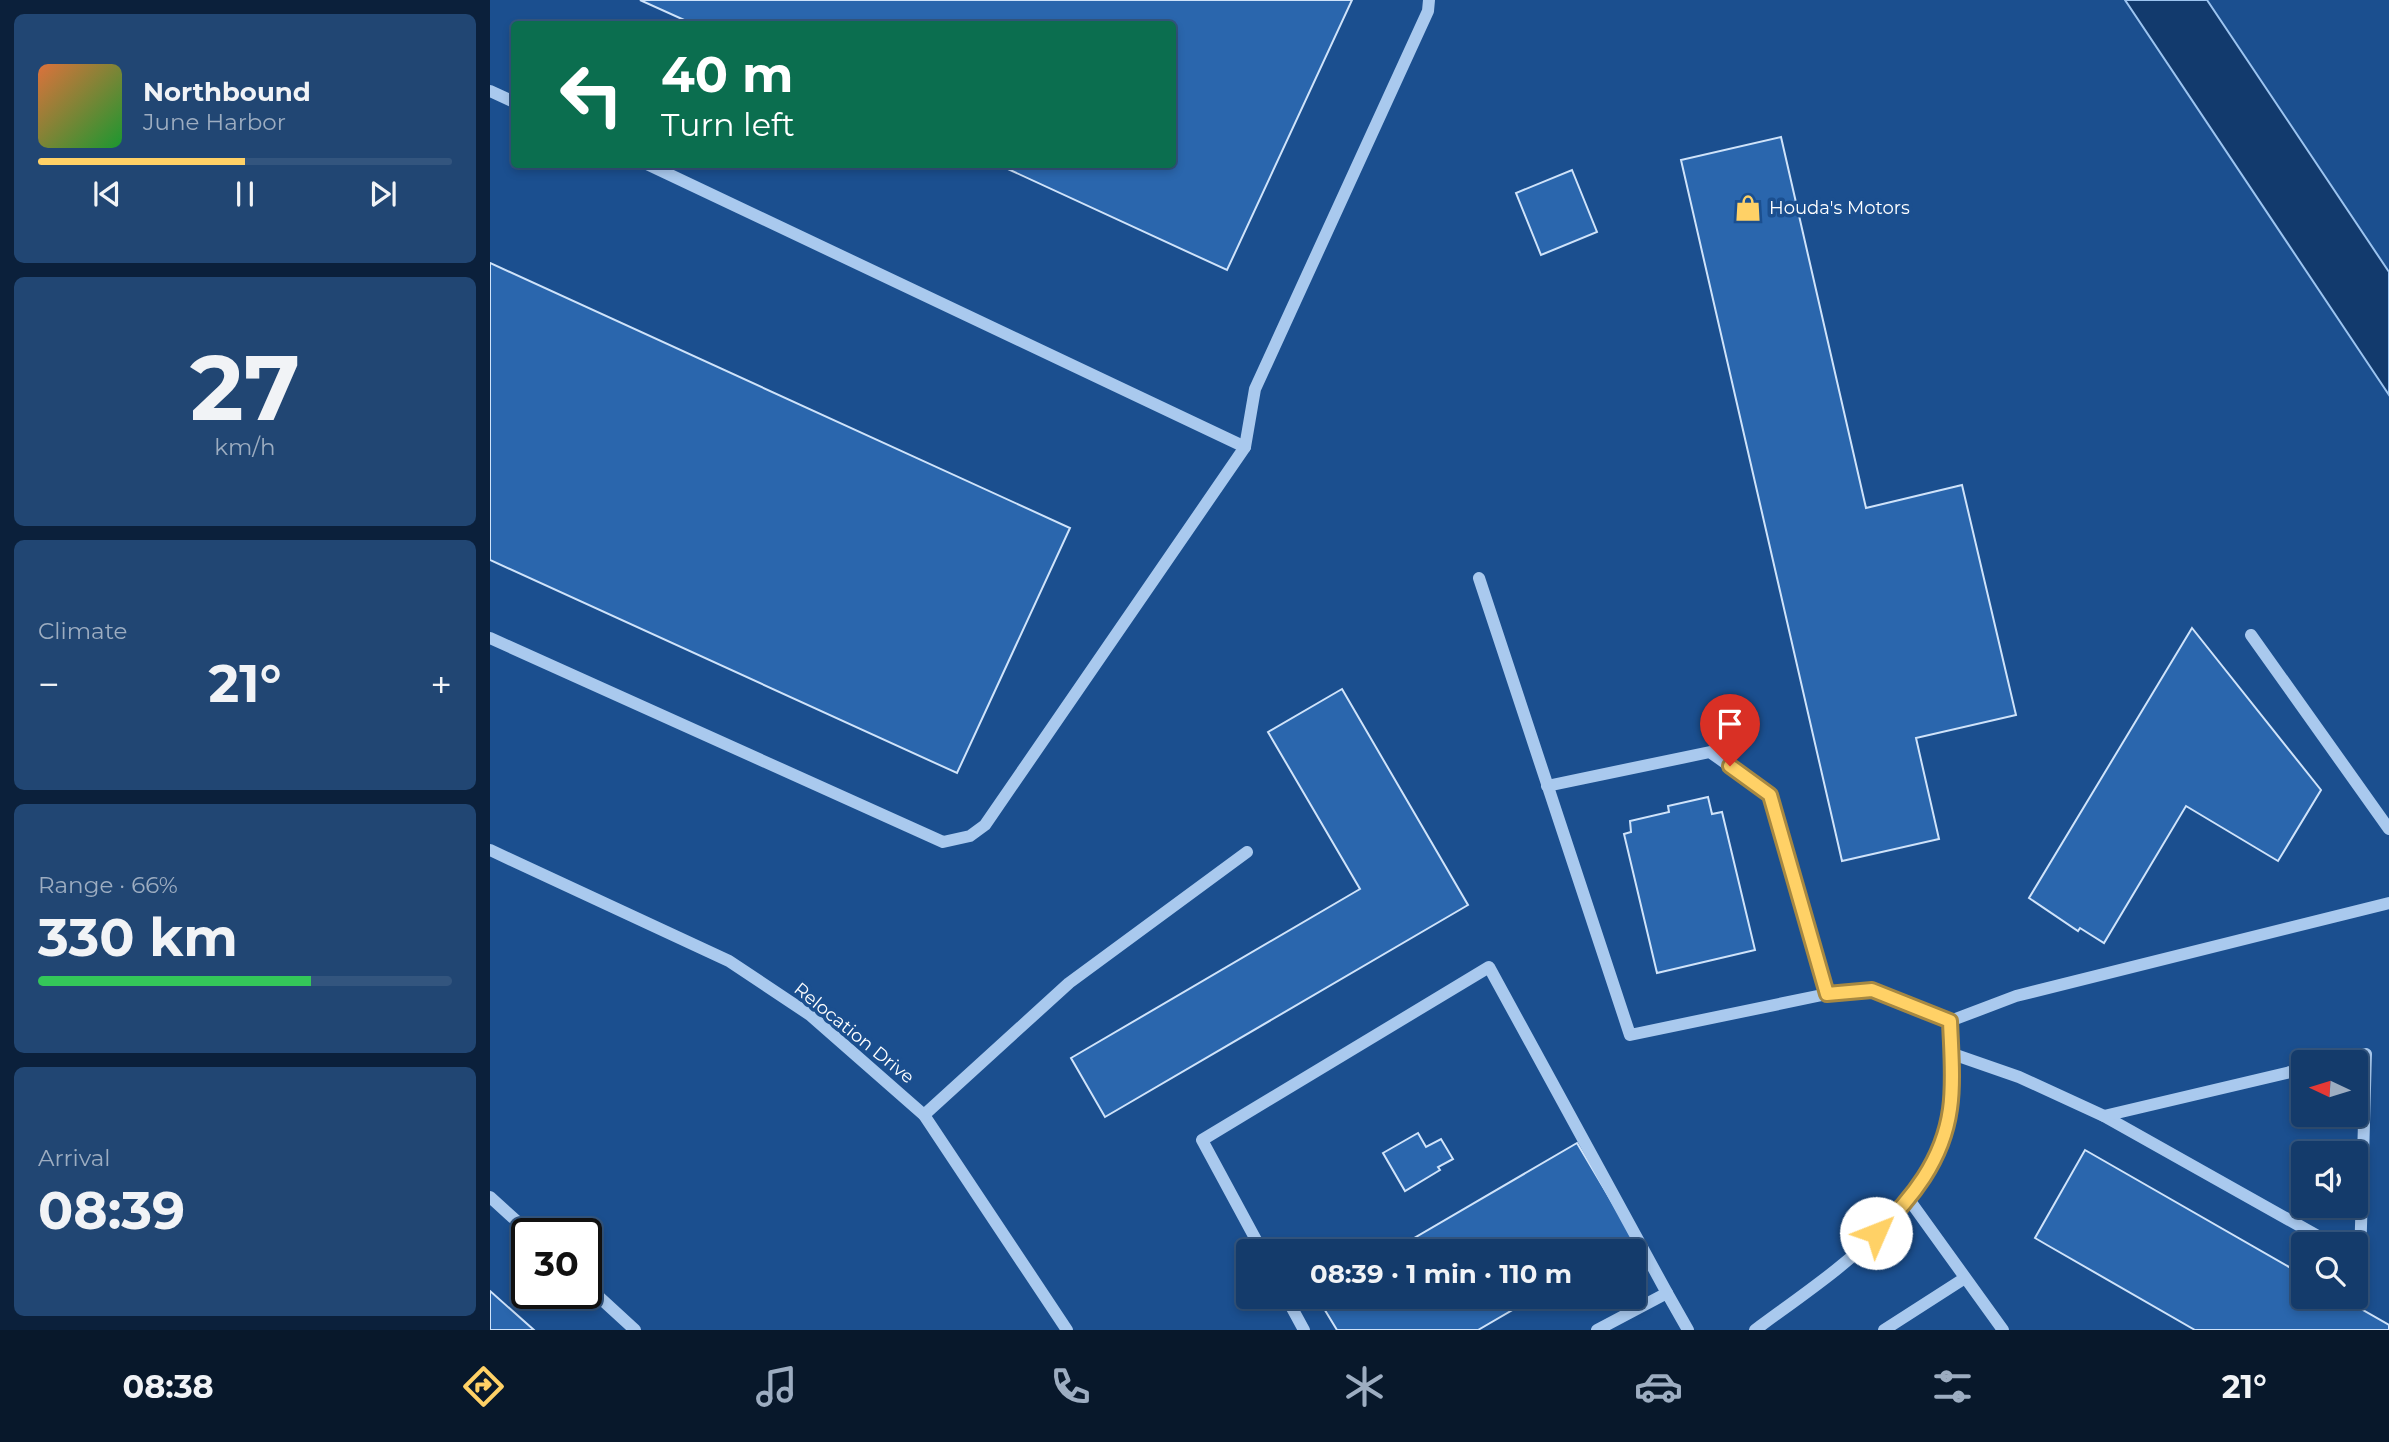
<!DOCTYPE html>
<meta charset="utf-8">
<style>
body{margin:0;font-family:Montserrat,sans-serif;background:#214673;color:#f1f3f6;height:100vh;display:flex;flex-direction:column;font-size:26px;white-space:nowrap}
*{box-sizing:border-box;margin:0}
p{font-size:23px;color:#9dadc1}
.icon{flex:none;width:38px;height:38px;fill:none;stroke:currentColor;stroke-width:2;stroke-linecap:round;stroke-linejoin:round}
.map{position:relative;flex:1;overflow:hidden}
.sheet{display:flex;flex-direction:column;gap:14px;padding:14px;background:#0b203b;width:490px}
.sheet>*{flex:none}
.top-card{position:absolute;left:21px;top:21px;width:665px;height:147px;border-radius:7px;box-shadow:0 4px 10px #0003,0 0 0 2px #33557e;background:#0b6e4f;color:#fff;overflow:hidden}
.needle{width:46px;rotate:274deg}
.tools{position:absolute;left:1801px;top:1050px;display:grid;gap:14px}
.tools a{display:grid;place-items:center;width:77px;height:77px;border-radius:7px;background:#143b6b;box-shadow:0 4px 10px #0003,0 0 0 2px #33557e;font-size:35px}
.speed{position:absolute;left:21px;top:1218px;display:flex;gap:14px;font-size:35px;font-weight:700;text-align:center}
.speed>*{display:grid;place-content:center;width:91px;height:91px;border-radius:50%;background:#143b6b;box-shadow:0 4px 10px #0003,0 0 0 2px #33557e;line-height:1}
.speed .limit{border:4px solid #111;border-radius:10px;background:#fff;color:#111}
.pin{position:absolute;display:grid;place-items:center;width:60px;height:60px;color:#fff;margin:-72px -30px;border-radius:50% 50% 50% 0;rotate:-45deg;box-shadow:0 0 7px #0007}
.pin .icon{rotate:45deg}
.me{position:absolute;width:77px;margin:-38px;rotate:46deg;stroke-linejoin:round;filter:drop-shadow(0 0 5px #0008)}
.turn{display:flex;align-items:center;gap:24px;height:147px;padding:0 35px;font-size:32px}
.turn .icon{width:91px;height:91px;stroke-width:2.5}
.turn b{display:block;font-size:49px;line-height:60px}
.big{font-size:52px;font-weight:700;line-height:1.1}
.sheet .widget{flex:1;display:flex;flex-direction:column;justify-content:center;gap:10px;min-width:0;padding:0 24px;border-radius:10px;background:#214673}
.sheet .dial{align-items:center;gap:0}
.dial b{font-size:91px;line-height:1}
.song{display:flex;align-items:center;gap:21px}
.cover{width:84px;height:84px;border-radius:10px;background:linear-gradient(135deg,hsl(20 70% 55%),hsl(130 70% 35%))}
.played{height:7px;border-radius:4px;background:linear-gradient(90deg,#ffd166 50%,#33557e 50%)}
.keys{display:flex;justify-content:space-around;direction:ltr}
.heat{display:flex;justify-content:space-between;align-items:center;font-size:38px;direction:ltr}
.charge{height:10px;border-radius:5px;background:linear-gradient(90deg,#34c759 66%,#33557e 0)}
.trip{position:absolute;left:746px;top:1239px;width:410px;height:70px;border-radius:7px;background:#143b6b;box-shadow:0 4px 10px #0003,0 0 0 2px #33557e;font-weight:700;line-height:70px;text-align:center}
.tab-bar{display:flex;height:112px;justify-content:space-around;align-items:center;background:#08182b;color:#9dadc1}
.tab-bar .icon{width:49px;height:49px}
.tab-bar .active{color:#ffd166}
.tab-bar b{font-size:32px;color:#f1f3f6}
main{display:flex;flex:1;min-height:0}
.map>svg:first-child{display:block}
</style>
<main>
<section class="sheet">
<div class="widget">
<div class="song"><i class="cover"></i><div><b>Northbound</b><p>June Harbor</p></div></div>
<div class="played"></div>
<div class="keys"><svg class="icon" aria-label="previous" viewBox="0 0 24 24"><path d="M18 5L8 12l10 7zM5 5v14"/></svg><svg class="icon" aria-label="pause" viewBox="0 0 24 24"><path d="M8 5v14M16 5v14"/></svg><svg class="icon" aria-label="next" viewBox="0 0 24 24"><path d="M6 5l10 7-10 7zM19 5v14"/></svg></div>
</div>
<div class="widget dial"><b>27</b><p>km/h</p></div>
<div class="widget"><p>Climate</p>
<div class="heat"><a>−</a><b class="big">21°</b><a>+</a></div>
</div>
<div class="widget"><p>Range · 66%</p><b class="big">330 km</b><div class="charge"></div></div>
<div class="widget"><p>Arrival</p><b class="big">08:39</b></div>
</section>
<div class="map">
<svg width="1899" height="1330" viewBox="0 0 1899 1330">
<rect width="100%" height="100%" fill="#1b4f8f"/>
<!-- water -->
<path fill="#123a6d" stroke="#9cc4f0" stroke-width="2" d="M1635 0H1717L1899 272V395Z"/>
<!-- building -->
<g fill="#2a66ad" stroke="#cfe3fa" stroke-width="2">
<path d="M150 0H862L737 270 507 164H682V24H203Z"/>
<path d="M1291 137 1376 508 1472 485 1526 715 1426 738 1449 839 1352 861 1191 160Z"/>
<path d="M1082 170 1107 232 1051 255 1026 193Z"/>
<path d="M0 263 580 528 467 773 0 560Z"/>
<path d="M1702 628 1831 790 1788 861 1696 806 1614 943 1590 928 1588 931 1539 898Z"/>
<path d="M852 689 978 905 615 1117 581 1058 870 889 778 732Z"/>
<path d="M1218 797 1222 814 1232 812 1265 950 1167 973 1134 834 1141 832 1140 821 1179 812 1178 806Z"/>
<path d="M928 1133 936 1147 951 1139 963 1159 948 1167 950 1170 915 1191 893 1153Z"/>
<path d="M1087 1143 1144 1239 1123 1251H902Z"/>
<path d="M1595 1150 1813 1275V1297H1850L1899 1325V1330H1705L1557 1245 1545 1238Z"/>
<path d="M0 1291 44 1330H0Z"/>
<path d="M827 1297H1045L988 1330H847Z"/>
</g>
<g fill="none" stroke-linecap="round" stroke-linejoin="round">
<!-- minor -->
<g stroke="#a9c9ee" stroke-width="12">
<path d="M0 91 24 102"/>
<path d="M157 164 755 447"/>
<path d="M989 578 1140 1035 1337 994 1382 990 1460 1021 1526 996 1899 903"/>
<path d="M1761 635 1899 829"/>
<path d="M0 638 453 842 480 836 495 825 755 447 765 389 938 11 939 0"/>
<path d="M1057 786 1220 752 1280 795 1337 994"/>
<path d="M0 850 239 961 320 1015 434 1115 577 1330"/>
<path d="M1460 1053 1529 1077 1614 1116 1842 1244"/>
<path d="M1843 1062 1876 1054 1870 1260 1866 1258"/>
<path d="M434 1115 579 983 757 852"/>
<path d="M1614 1116 1813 1069"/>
<path d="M0 1197 41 1234"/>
<path d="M1420 1201 1513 1330"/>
<path d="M772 1251 712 1140 999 967 1177 1293"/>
<path d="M96 1285 145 1330"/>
<path d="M796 1297 814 1330"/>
<path d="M1107 1330 1177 1293 1198 1330"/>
<path d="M1265 1330C1343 1272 1438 1214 1459 1112 1465 1084 1460 1050 1460 1021"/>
<path d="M1394 1330 1475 1278"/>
</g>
</g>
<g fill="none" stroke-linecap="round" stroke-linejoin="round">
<defs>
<path id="route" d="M1240 766 1280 795 1337 994 1382 990 1460 1021C1461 1049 1464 1081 1460 1109 1453 1160 1422 1199 1386 1233"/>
</defs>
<!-- route casing -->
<use href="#route" stroke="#a68842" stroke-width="18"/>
<!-- route -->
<use href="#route" stroke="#ffd166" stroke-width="12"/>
</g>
<!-- icons -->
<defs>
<symbol id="shop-bare" viewBox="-9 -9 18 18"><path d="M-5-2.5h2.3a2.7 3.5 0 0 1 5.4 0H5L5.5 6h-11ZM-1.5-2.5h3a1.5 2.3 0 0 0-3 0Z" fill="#ffd166" stroke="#1b4f8f" stroke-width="2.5" paint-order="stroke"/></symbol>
</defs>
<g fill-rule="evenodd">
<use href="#shop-bare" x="1239" y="189" width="38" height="38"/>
</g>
<g text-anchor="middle" stroke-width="7" stroke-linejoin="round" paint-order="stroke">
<!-- poi labels -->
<g font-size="18" fill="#fff" stroke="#1b4f8f" text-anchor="start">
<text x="1279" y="214">Houda's Motors</text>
</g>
<!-- street labels -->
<g font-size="18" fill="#fff" stroke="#1b4f8f">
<text transform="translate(364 1033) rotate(39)" y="6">Relocation Drive</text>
</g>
</g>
</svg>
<div class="tools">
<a><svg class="needle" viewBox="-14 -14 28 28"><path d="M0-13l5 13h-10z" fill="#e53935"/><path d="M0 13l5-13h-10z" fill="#9dadc1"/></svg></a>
<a><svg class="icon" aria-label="sound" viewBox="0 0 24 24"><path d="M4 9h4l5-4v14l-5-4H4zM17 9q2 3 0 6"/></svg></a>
<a><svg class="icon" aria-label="search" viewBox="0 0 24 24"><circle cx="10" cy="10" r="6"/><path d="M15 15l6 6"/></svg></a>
</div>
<div class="speed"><div class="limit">30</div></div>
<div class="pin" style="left:1240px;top:766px;background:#d93025"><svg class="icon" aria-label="arrive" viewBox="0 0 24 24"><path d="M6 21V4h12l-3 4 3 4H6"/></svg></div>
<svg class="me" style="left:1386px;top:1233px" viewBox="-20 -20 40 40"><circle r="19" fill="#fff"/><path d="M0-13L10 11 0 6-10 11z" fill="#ffd166"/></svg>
<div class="trip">08:39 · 1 min · 110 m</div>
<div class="top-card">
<div class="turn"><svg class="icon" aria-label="left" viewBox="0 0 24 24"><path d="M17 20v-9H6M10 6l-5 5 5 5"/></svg><div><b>40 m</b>Turn left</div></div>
</div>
</div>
</main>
<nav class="tab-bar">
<b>08:38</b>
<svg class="icon active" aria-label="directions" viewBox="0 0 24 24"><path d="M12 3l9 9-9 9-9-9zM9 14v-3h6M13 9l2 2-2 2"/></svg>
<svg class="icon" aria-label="music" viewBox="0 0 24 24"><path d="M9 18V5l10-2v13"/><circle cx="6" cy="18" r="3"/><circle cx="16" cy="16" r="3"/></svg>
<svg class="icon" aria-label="phone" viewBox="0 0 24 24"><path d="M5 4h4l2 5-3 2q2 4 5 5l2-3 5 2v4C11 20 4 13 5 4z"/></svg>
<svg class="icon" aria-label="climate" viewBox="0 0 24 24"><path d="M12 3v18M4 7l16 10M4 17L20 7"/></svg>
<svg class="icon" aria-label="car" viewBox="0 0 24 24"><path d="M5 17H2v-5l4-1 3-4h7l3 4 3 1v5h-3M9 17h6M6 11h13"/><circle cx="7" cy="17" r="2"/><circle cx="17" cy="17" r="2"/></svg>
<svg class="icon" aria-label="filters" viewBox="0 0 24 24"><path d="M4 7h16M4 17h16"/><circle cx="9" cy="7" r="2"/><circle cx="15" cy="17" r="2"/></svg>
<b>21°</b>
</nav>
